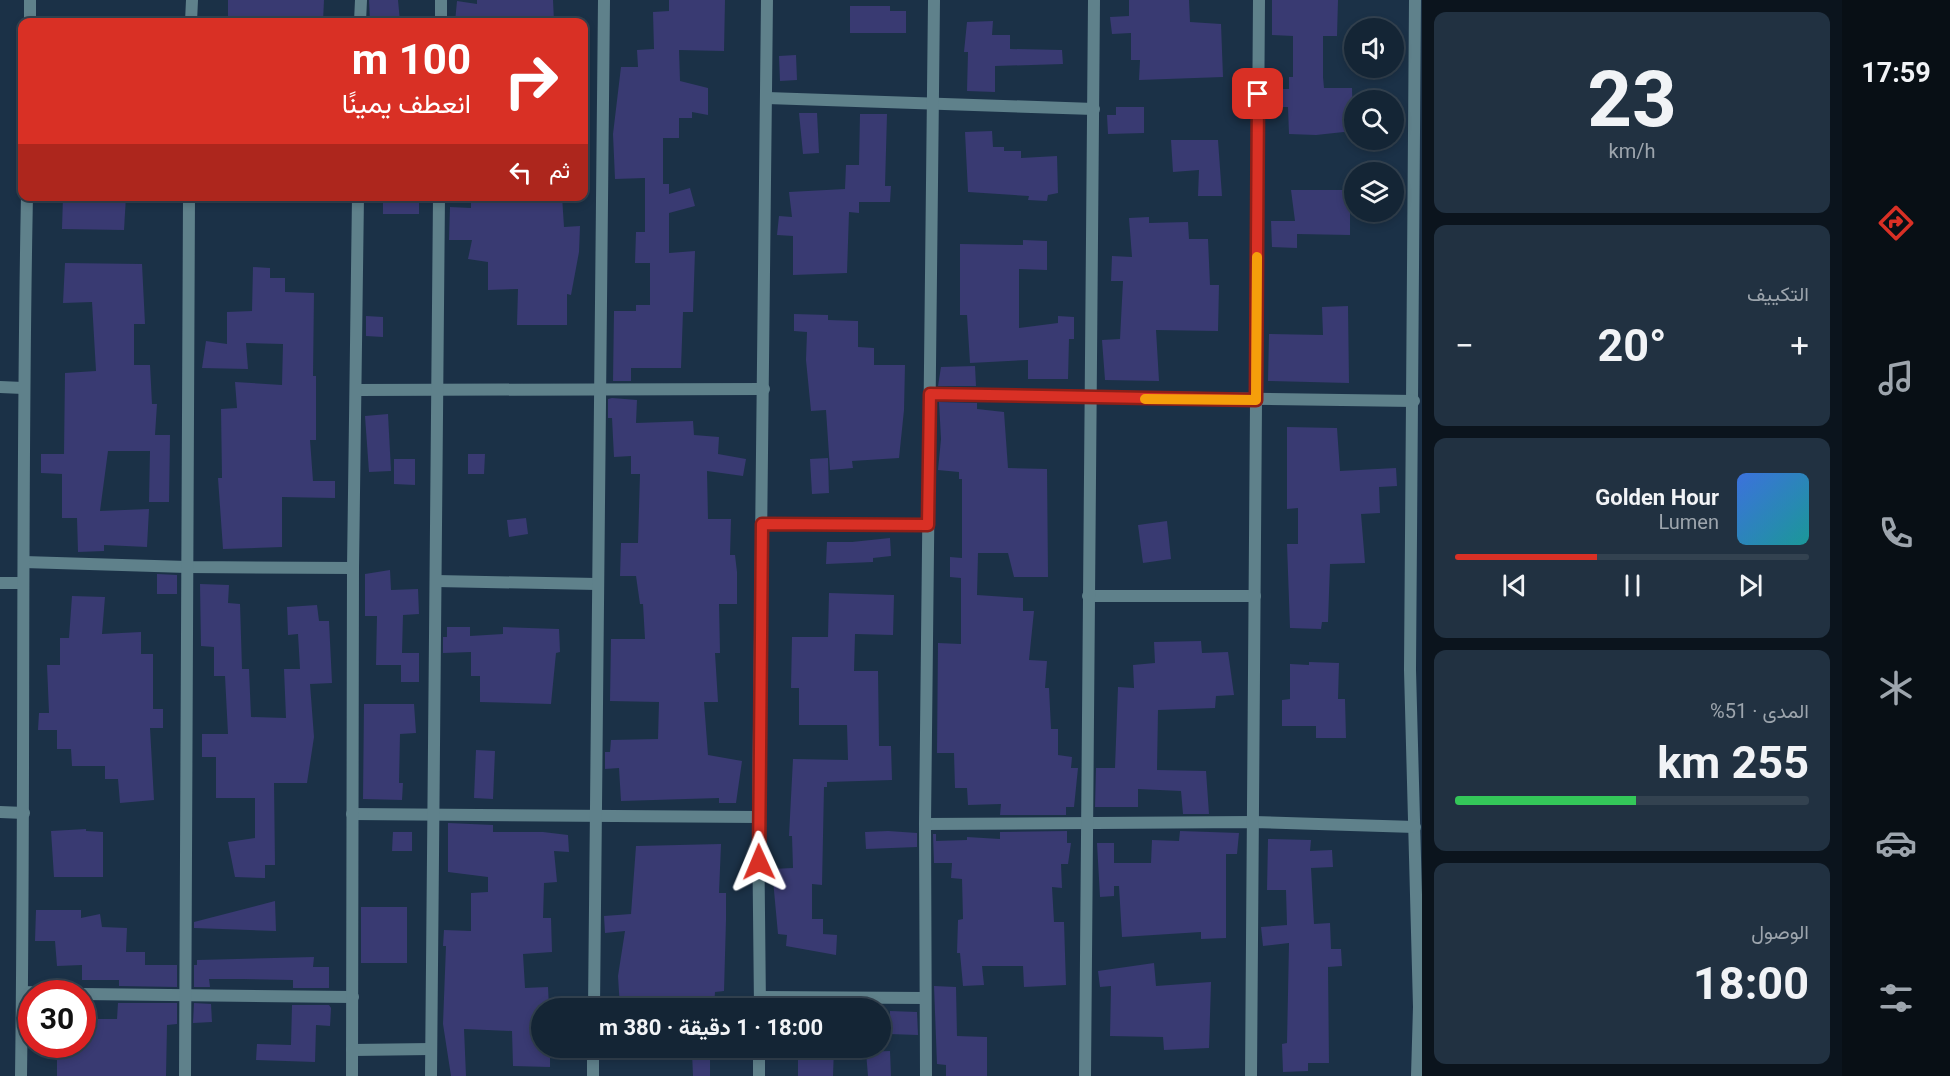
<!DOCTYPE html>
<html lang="ar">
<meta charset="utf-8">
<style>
body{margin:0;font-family:Roboto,Vazirmatn,sans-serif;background:#213141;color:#f1f3f6;direction:rtl;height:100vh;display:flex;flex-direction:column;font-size:22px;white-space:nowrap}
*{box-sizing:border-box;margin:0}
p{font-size:20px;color:#9da5ad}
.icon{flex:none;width:33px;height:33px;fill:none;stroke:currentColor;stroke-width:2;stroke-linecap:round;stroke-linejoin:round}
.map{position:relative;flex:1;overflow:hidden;direction:ltr}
.side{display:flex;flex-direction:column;gap:12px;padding:12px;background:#0b141d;width:420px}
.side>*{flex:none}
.hud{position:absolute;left:18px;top:18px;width:570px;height:183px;border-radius:12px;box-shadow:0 3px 9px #0003,0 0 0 2px #334250;direction:rtl;background:#d93025;color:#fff;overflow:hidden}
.controls{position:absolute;left:1344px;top:18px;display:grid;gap:12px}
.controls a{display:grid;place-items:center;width:60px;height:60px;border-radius:50%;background:#142535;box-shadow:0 3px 9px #0003,0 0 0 2px #334250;font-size:30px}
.speed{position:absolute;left:18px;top:980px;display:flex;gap:12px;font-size:30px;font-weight:700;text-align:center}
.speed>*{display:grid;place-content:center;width:78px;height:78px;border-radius:50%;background:#142535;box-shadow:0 3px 9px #0003,0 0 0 2px #334250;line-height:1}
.speed .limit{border:9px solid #d22;background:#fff;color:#111}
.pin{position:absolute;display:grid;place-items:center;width:51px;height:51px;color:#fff;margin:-26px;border-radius:12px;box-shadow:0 3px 9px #0006}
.me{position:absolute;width:66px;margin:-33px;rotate:359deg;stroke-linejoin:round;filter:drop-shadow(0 0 4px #0008)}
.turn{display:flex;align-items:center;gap:21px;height:126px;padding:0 18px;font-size:27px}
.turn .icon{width:78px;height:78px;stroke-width:2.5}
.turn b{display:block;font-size:42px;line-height:51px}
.then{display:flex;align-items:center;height:57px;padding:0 18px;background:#0003;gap:12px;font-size:22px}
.big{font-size:45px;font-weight:700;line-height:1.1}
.side .tile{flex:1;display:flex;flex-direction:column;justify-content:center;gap:9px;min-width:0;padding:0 21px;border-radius:12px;background:#213141}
.side .dial{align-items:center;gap:0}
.dial b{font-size:78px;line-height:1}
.song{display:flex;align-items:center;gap:18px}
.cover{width:72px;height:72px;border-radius:9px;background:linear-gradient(135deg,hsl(220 70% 55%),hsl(180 70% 35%))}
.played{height:6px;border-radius:3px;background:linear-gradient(90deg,#d93025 40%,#334250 40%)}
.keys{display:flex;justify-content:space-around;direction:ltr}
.heat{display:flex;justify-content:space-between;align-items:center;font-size:33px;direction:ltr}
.charge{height:9px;border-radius:4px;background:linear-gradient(90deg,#34c759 51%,#334250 0)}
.trip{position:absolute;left:531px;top:998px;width:360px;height:60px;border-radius:30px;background:#142535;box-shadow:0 3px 9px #0003,0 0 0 2px #334250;font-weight:700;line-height:60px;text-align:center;direction:rtl}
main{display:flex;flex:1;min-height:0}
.tabs{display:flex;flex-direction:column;width:108px;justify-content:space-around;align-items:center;background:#080f15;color:#9da5ad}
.tabs .icon{width:42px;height:42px}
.tabs .active{color:#d93025}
.tabs b{font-size:27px;color:#f1f3f6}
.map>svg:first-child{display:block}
</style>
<main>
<nav class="tabs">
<b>17:59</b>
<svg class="icon active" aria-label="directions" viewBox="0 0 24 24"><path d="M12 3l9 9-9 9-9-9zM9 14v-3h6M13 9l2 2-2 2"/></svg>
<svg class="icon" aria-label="music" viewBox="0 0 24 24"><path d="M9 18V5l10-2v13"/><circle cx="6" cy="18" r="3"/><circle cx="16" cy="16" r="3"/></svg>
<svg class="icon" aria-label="phone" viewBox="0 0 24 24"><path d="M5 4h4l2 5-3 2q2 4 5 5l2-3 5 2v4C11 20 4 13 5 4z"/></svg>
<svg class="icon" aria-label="climate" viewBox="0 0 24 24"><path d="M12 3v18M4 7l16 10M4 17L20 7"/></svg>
<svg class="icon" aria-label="car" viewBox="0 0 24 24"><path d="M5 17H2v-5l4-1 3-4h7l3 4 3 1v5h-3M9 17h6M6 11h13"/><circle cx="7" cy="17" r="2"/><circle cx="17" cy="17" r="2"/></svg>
<svg class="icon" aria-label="filters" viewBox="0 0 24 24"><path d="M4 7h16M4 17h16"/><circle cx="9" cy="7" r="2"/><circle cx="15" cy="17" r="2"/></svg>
</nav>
<section class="side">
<div class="tile dial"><b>23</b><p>km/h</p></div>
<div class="tile"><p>التكييف</p>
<div class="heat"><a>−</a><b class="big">20°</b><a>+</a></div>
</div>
<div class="tile">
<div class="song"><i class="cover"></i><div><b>Golden Hour</b><p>Lumen</p></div></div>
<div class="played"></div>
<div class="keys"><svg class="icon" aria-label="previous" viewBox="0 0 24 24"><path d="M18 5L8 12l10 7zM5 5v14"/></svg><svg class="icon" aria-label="pause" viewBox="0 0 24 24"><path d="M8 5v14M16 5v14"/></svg><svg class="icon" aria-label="next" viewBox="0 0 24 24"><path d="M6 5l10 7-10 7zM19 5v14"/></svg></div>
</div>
<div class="tile"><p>المدى · 51%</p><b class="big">255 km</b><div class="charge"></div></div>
<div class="tile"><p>الوصول</p><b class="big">18:00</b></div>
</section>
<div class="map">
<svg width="1422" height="1076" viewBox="0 0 1422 1076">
<rect width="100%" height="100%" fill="#1b3147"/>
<!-- building -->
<g fill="#393a72">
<path d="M228 0H324L323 21 228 22Z"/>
<path d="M369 0H398L400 22H370Z"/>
<path d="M477 0H553L554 22H455L457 1 477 4Z"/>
<path d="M669 0H725L724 51 679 50 680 81 708 88V115L692 112V118H679V138H663V184H669V194L690 188 695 206 669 213V253L695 251 693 312H683L681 368H631V381H613L614 311H636V305H650V263H635L636 232H645V178L615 179 613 134 621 67H638L637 50 654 49 653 12 669 11Z"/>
<path d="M1129 0H1189L1190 22 1221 24 1223 77 1139 80 1140 60H1131V33L1112 34 1110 17 1129 16Z"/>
<path d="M1272 0H1338L1337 36H1323V77L1324 88H1352L1353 131 1316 135 1289 134 1288 107H1274L1273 89H1289V77H1293V36L1272 35Z"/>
<path d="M850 6H890V11H906V33H850Z"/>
<path d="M993 21 992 35H1010V49L1062 50 1063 64 995 66V92L967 91 968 52H964L967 22Z"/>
<path d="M796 55 797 80 780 81 779 56Z"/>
<path d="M1116 107H1144V133L1108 134 1107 115H1116Z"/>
<path d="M799 113H817L819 153 803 154Z"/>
<path d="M860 114H887L885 186H891L890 202H859V213L849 212 847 273 793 275V236L777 235 779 216 792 217 789 192 845 189 846 165H859Z"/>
<path d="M992 131 993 147H1004V151H1021V158L1057 156 1058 193 1048 195 1047 201 1028 200 1029 196 968 192 965 132Z"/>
<path d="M1171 140H1218L1222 196H1198L1199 170 1173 172Z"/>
<path d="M1291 190H1350V235L1297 234V248L1272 247 1271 221H1295Z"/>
<path d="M63 196H126L124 230 62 229Z"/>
<rect x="383" y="196" width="36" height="18"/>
<path d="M493 196H562L564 227 580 226 579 252 571 295 567 294V325H517L518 289 488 290V262L468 259 472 240H449L450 207 471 208V199L494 200Z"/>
<path d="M1149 217V223L1188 222 1189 239H1208L1210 285H1219L1218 331 1156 330 1159 381 1105 380 1102 340 1120 339 1123 281H1111L1112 256 1132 257 1129 218Z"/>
<path d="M1023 240 1047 241V270L1019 269V328L1058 323V316L1074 317V339H1069L1068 379H1028V360L970 363 967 315H960V244L1023 245Z"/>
<path d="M65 263 142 264 145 324H134V365H150L152 404H157L155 435H170L169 502H149L150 451H108L100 511 149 509 147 547 104 545V551L78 552 77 518H62V474L41 473V454H64L65 373 96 371 92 302 63 303Z"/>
<path d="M253 267 270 268V278H285V292L314 293 313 376H316V440H310L313 481H335V498L282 497V547L223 549 218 478H222L221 409 237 408 235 382 282 385 283 344 246 343 248 369 202 368 206 341 227 344V312L252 311Z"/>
<path d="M1348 306 1349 383 1268 381 1269 334 1323 335 1322 307Z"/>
<path d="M794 314 828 315V320L858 321V347L874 348V365H905L904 410 899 458 852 461 853 468 830 470 826 410 811 411 806 360 807 332 794 331Z"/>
<path d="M366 316 383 317V337L366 336Z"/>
<path d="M975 366 976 386H938L941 367Z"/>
<path d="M612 398 637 400 636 423 693 421 694 435 719 437 718 454 746 459 743 476 707 471 708 519H731L730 555H735L737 572V604H719L720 653H715L718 702H704L708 755 742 761 736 803H719V798L621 801 619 768 605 769V752H610L611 740 658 739 659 702 610 701 611 639H645L643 604H640L636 576H620L621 543H638L640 474H631V456L614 457 612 418H608V399Z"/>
<path d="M939 402 977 403V409L1004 412 1008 468 1047 469 1048 577H1014L1008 553H978L977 595 1023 598V611H1034L1029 660 1047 661 1045 688H1049L1051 729H1058V755L1072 757 1071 768H1078L1074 807H1066V815H1000L1001 804 968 805 967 788H955L954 753H937L938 643 961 644V578L950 577V557L962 558V479H959V472L938 470 941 439Z"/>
<path d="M388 414 391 471 369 472 365 416Z"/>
<path d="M1287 427 1337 428 1340 471 1396 468 1397 486 1379 487 1380 513 1361 514 1365 563 1330 564 1328 622H1322L1321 629 1290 628 1287 544H1298V508L1287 509Z"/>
<path d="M468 454H485L484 474H468Z"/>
<path d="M828 458 829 493 812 494 810 459Z"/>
<path d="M394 459H415V485L394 484Z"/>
<path d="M526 518 528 534 509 537 507 520Z"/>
<path d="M1167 521 1171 559 1143 563 1138 525Z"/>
<path d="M890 538 891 556 873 558V562L826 564 827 542H852Z"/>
<path d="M390 570 391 590 418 589 419 614 403 615 402 653H419V682H401V665H376L377 616H365V574Z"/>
<path d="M157 574 177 575V594H157Z"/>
<path d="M200 584 229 585 228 603 240 604 242 669H249L251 717 286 718 284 669H300L298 634 288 635 287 607 317 605 319 621H329L332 683 310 684 314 737 307 783H274L275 865H265V878L235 877 228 842 255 838V798H216V757H202V734H228L225 676H214V647L201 646Z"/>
<path d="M829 593 894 595 893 635 855 634 854 671H878L879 746H891L892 780 827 782V787H824L822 885 812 884V919H823V934L837 935 836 955 786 946 787 935 778 934 772 869 793 868 792 836H789L793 759 848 760 847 725H799V688H791L792 637H828Z"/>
<path d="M72 596 105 597 102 634 141 632V654H153V709H163V728H150L154 800 120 803 118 779H105V766H72L71 749H57V730H38L39 713H49L47 665H60V638H69Z"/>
<path d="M447 627H470V636L503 634V627L559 629 560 652 556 653 551 704 480 702V676H471V652L443 653V637H447Z"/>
<path d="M1201 641 1202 653 1228 652 1234 695 1216 696 1215 708 1158 710 1157 770 1206 771 1209 814H1183L1181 791 1138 789V807H1095L1096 768H1115L1118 687 1134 688 1133 665 1155 663 1154 642Z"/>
<path d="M1309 662 1339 663 1338 699H1345L1346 738H1316V726H1282V700L1290 699V664L1309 665Z"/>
<path d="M364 704H414L416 733 400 734 399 783H403L402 800 363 799Z"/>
<path d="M476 750 495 751 493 799 474 798Z"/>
<path d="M448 823 493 825V832H543L568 835 569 852 554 851 557 882 544 883 543 918H551L552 952 523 954 525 988 548 987 549 1008H542V1047H550V1067L513 1066 512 1031 464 1029 466 1076H451L443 1024 446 946H443L444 930 471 931V893L488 892V877L448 872Z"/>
<path d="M86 829V831L103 832V877H54L51 831Z"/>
<path d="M888 831 917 833V847L866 849 865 832Z"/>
<path d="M1067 831V843H1071L1068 864H1061L1062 888 1052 887 1054 922H1064L1066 985 1024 987 1023 966H982L984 985 963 986 960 953H957L958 920 963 919 962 879 951 878 952 863H934L933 834H936V841L967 840V837L1000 839V832Z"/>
<path d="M1180 831 1239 833 1237 854H1226V938L1201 939V932L1122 937 1119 886H1114V896L1100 897 1097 843H1114V863H1151L1152 840 1179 841Z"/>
<path d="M393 832H412V851H392Z"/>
<path d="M1268 839 1311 840 1310 851 1332 850 1333 867 1311 868 1314 924 1330 923 1331 949H1341L1342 966 1328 967 1329 1063H1308V1071L1283 1072 1282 1044 1287 1043 1289 943 1263 946 1261 927 1287 925 1286 890H1267Z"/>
<path d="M721 844 719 893H726V920L724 991 715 992 714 1008H620L618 976 625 931 605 933 604 916 631 914 636 846Z"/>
<path d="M275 901 276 931 194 928V922Z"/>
<rect x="361" y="907" width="46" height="56"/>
<path d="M36 910H81V918L100 914 102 927 127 928 126 952H145V965H177V987L119 986V980H82V965L57 966 55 941H35Z"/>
<path d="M314 957 313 967H329V988H293V980L242 979H209L210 987H194V965H197V960Z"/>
<path d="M1154 963 1156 986 1211 982 1209 1048 1164 1050 1163 1037 1110 1036 1111 986 1100 987 1098 971Z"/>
<path d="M934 986 956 987 957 1036 987 1037V1076H946V1065L937 1064Z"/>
<path d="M118 1003H177V1024L167 1025 166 1076H57V1044H82V1019H117Z"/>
<path d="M194 1003 211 1004 212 1022 193 1023Z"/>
<path d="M292 1005H329L331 1008 330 1026 316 1025 315 1062 256 1060 257 1044 291 1045Z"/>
<path d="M890 1011 917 1012 918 1035 889 1034Z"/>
<path d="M798 1047H834L833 1076H798Z"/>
<path d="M890 1051 891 1076H868L866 1052Z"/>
<path d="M692 1052H710V1076H693Z"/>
</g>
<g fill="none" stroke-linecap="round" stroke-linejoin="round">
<!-- minor -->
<g stroke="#5f818b" stroke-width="12">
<path d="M1415 0 1410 670 1419 1007 1417 1076"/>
<path d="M30 22V0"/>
<path d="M191 22 192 0"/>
<path d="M360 22 361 0"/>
<path d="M441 22V0"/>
<path d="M767 98 1094 109"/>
<path d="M0 387 23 388"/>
<path d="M357 390 764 389"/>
<path d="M930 394 1414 401"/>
<path d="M762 524 928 525"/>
<path d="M24 562 187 567 353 568"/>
<path d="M436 581 597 584"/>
<path d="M0 583H23"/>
<path d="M1088 596H1255"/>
<path d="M0 812 24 813"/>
<path d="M352 814 758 817"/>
<path d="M925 824 1253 822 1415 827"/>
<path d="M22 992 56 993"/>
<path d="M82 994 353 997"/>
<path d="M760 997 925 998"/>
<path d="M594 1008 604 0"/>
<path d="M760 1008 758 817 767 0"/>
<path d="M352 1050 431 1049"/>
<path d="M21 1076C25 783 21 490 27 196"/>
<path d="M185 1076 189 196"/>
<path d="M352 1076 353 568 358 196"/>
<path d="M431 1076 439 196"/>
<path d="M593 1076V1047"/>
<path d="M759 1076V1047"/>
<path d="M926 1076 925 824 934 0"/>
<path d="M1085 1076 1094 0"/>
<path d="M1251 1076 1259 0"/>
</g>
</g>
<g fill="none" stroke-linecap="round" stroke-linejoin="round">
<defs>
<path id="route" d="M759 862 762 524 928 525 930 394 1256 400 1258 94"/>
</defs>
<!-- route casing -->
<use href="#route" stroke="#8d1f18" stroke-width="15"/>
<!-- route -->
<use href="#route" stroke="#d93025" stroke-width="10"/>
<!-- slow -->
<path stroke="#f59e0b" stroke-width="10" d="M1145 399 1256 400 1257 257"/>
</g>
</svg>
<div class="controls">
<a><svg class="icon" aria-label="sound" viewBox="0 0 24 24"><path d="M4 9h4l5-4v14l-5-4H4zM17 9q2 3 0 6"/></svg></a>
<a><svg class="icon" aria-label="search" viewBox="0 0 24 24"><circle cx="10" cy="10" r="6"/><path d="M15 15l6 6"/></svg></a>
<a><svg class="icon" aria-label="layers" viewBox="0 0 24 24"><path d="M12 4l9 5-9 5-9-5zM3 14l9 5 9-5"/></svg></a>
</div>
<div class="speed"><div class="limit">30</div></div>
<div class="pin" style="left:1258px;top:94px;background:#d93025"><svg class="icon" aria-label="arrive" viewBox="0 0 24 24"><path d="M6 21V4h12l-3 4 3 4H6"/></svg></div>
<svg class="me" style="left:759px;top:862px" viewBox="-20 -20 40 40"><path d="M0-17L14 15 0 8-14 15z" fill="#d93025" stroke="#fff" stroke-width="4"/></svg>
<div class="trip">18:00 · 1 دقيقة · 380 m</div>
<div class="hud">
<div class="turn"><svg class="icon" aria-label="right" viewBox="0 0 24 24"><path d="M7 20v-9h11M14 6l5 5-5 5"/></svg><div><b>100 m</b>انعطف يمينًا</div></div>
<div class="then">ثم<svg class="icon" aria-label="left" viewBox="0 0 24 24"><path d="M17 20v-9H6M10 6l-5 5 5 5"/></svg></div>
</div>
</div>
</main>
